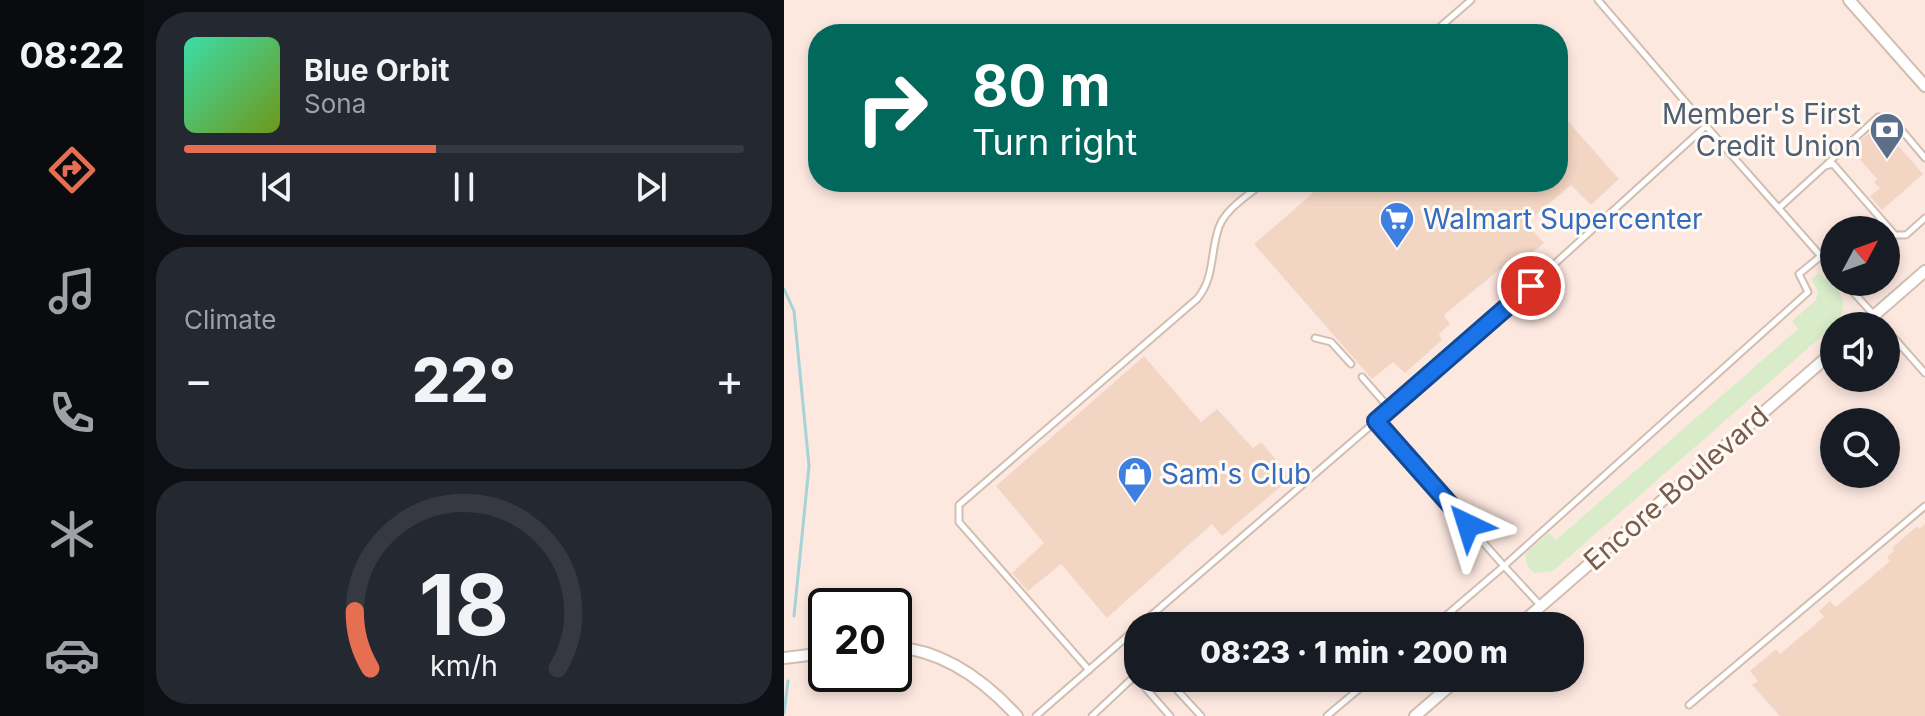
<!DOCTYPE html>
<meta charset="utf-8">
<style>
body{margin:0;font-family:Inter,sans-serif;background:#242831;color:#f1f3f6;height:100vh;display:flex;flex-direction:column;font-size:30px;white-space:nowrap}
*{box-sizing:border-box;margin:0}
p{font-size:26px;color:#9ea1a6}
.icon{flex:none;width:44px;height:44px;fill:none;stroke:currentColor;stroke-width:2;stroke-linecap:round;stroke-linejoin:round}
.map{position:relative;flex:1;overflow:hidden}
.sheet{display:flex;flex-direction:column;gap:12px;padding:12px;background:#0d0f14;width:640px}
.sheet>*{flex:none}
.guide{position:absolute;left:24px;top:24px;width:760px;height:168px;border-radius:32px;box-shadow:0 4px 12px #0003;background:#00695c;color:#fff;overflow:hidden}
.needle{width:52px;rotate:49deg}
.tools{position:absolute;left:1036px;top:216px;display:grid;gap:16px}
.tools a{display:grid;place-items:center;width:80px;height:80px;border-radius:50%;background:#171b24;box-shadow:0 4px 12px #0003;font-size:40px}
.speed{position:absolute;left:24px;top:588px;display:flex;gap:16px;font-size:40px;font-weight:700;text-align:center}
.speed>*{display:grid;place-content:center;width:104px;height:104px;border-radius:50%;background:#171b24;box-shadow:0 4px 12px #0003;line-height:1}
.speed .limit{border:4px solid #111;border-radius:12px;background:#fff;color:#111}
.pin{position:absolute;display:grid;place-items:center;width:68px;height:68px;color:#fff;margin:-34px;border:4px solid #fff;border-radius:50%;box-shadow:0 2px 8px #0007}
.me{position:absolute;width:88px;margin:-44px;rotate:319deg;stroke-linejoin:round;filter:drop-shadow(0 0 6px #0008)}
.turn{display:flex;align-items:center;gap:28px;height:168px;padding:0 32px;font-size:36px}
.turn .icon{width:104px;height:104px;stroke-width:2.5}
.turn b{display:block;font-size:56px;line-height:68px}
.big{font-size:60px;font-weight:800;line-height:1.1}
.sheet .tile{flex:1;display:flex;flex-direction:column;justify-content:center;gap:12px;min-width:0;padding:0 28px;border-radius:32px;background:#242831}
.sheet .dial{align-items:center;gap:0}
.dial svg{height:208px;overflow:visible;fill:none;stroke:#363941;stroke-width:7;stroke-linecap:round;text-anchor:middle}
.dial text{fill:#f1f3f6;stroke:none}
.song{display:flex;align-items:center;gap:24px}
.cover{width:96px;height:96px;border-radius:12px;background:linear-gradient(135deg,hsl(160 70% 55%),hsl(80 70% 35%))}
.played{height:8px;border-radius:4px;background:linear-gradient(90deg,#e76f51 45%,#363941 45%)}
.keys{display:flex;justify-content:space-around;direction:ltr}
.heat{display:flex;justify-content:space-between;align-items:center;font-size:44px;direction:ltr}
.trip{position:absolute;left:340px;top:612px;width:460px;height:80px;border-radius:32px;background:#171b24;box-shadow:0 4px 12px #0003;font-weight:800;line-height:80px;text-align:center}
main{display:flex;flex:1;min-height:0}
.dock{display:flex;flex-direction:column;width:144px;justify-content:space-around;align-items:center;background:#090b0e;color:#9ea1a6}
.dock .icon{width:56px;height:56px}
.dock .active{color:#e76f51}
.dock b{font-size:36px;color:#f1f3f6}
.map>svg:first-child{display:block}
</style>
<main>
<nav class="dock">
<b>08:22</b>
<svg class="icon active" aria-label="directions" viewBox="0 0 24 24"><path d="M12 3l9 9-9 9-9-9zM9 14v-3h6M13 9l2 2-2 2"/></svg>
<svg class="icon" aria-label="music" viewBox="0 0 24 24"><path d="M9 18V5l10-2v13"/><circle cx="6" cy="18" r="3"/><circle cx="16" cy="16" r="3"/></svg>
<svg class="icon" aria-label="phone" viewBox="0 0 24 24"><path d="M5 4h4l2 5-3 2q2 4 5 5l2-3 5 2v4C11 20 4 13 5 4z"/></svg>
<svg class="icon" aria-label="climate" viewBox="0 0 24 24"><path d="M12 3v18M4 7l16 10M4 17L20 7"/></svg>
<svg class="icon" aria-label="car" viewBox="0 0 24 24"><path d="M5 17H2v-5l4-1 3-4h7l3 4 3 1v5h-3M9 17h6M6 11h13"/><circle cx="7" cy="17" r="2"/><circle cx="17" cy="17" r="2"/></svg>
</nav>
<section class="sheet">
<div class="tile">
<div class="song"><i class="cover"></i><div><b>Blue Orbit</b><p>Sona</p></div></div>
<div class="played"></div>
<div class="keys"><svg class="icon" aria-label="previous" viewBox="0 0 24 24"><path d="M18 5L8 12l10 7zM5 5v14"/></svg><svg class="icon" aria-label="pause" viewBox="0 0 24 24"><path d="M8 5v14M16 5v14"/></svg><svg class="icon" aria-label="next" viewBox="0 0 24 24"><path d="M6 5l10 7-10 7zM19 5v14"/></svg></div>
</div>
<div class="tile"><p>Climate</p>
<div class="heat"><a>−</a><b class="big">22°</b><a>+</a></div>
</div>
<div class="tile dial"><svg viewBox="0 0 100 80">
<path d="M14 69A42 42 0 1 1 86 69"/>
<path d="M14 69A42 42 0 0 1 8 47" stroke="#e76f51"/>
<text x="50" y="56" font-size="32" font-weight="700">18</text>
<text x="50" y="72" font-size="11">km/h</text>
</svg></div>
</section>
<div class="map">
<svg width="1141" height="716" viewBox="0 0 1141 716">
<rect width="100%" height="100%" fill="#fdf6ec"/>
<!-- commercial -->
<path fill="#fde8e0" fill-rule="evenodd" d="M0 0H1141V716H0ZM34 34H774V182H34ZM1050 230H1102V282H1050ZM1050 326H1102V378H1050ZM1050 422H1102V474H1050ZM42 606H110V674H42ZM354 626H786V678H354Z"/>
<!-- green -->
<path fill="#d8ecc9" d="M1035 273 1042 279 1044 277C1058 293 1065 304 1053 323L769 571 751 573C744 568 741 563 742 553L765 533 772 540 1014 329 1008 321 1032 300 1034 291 1027 279Z"/>
<g fill="none" stroke-linecap="round" stroke-linejoin="round">
<!-- stream -->
<g stroke="#a5d3da" stroke-width="3">
<path d="M0 289 10 311 25 466 10 616"/>
<path d="M0 713 4 681"/>
</g>
</g>
<!-- building -->
<g fill="#f3d5c3">
<path d="M774 110 835 179 807 205 787 185 742 223 760 243 721 275 716 269 660 315 666 324 655 334 658 340 621 373 609 362 588 379 470 244 529 193 519 182H774Z"/>
<path d="M1095 124 1139 174 1098 210 1086 196 1096 188 1090 182 1093 179 1067 149Z"/>
<path d="M360 356 417 422 433 409 469 448 477 442 507 478 438 536 428 524 323 618 277 564 244 591 228 573 260 543 212 486Z"/>
<path d="M1141 524V716H996L968 685 974 681 966 671 992 649 996 654 1040 617 1035 611 1046 601 1052 607 1106 561 1103 557 1110 551 1108 548 1133 526 1135 529Z"/>
</g>
<g fill="none" stroke-linecap="round" stroke-linejoin="round">
<defs>
<g id="lane">
<path d="M648 34 687 0"/>
<path d="M922 126 1050 271"/>
<path d="M1043 164 1094 117 1109 120 1141 158"/>
<path d="M995 208 1041 166 1049 164 1111 235H1122L1141 218"/>
<path d="M1060 282 1100 326"/>
<path d="M1102 329 1141 373"/>
<path d="M531 338 547 342 567 364"/>
<path d="M578 377 606 409"/>
<path d="M592 421 720 566 1024 292 1015 274 1037 256"/>
<path d="M355 626 709 320 922 126 814 0"/>
<path d="M650 626 720 566 757 606"/>
<path d="M344 636 354 647"/>
<path d="M305 670 175 522V505L413 299C431 278 426 252 435 227 441 209 466 194 480 182"/>
<path d="M351 676 386 716"/>
<path d="M382 678 417 716"/>
<path d="M905 705 1141 506"/>
<path d="M252 716 354 627"/>
<path d="M308 716 354 673"/>
<path d="M543 716 588 678"/>
</g>
<g id="street">
<path d="M1065 0 1141 86"/>
<path d="M1078 326 1141 271"/>
<path d="M734 626 1050 351"/>
<path d="M110 647C159 650 201 681 233 716"/>
<path d="M0 658 42 653"/>
<path d="M631 716 675 678"/>
</g>
</defs>
<!-- lane casing -->
<use href="#lane" stroke="#d1beb0" stroke-width="9"/>
<!-- street casing -->
<use href="#street" stroke="#d1beb0" stroke-width="14"/>
<!-- lane -->
<use href="#lane" stroke="#fff" stroke-width="5"/>
<!-- street -->
<use href="#street" stroke="#fff" stroke-width="10"/>
</g>
<g fill="none" stroke-linecap="round" stroke-linejoin="round">
<defs>
<path id="route" d="M684 525 592 421 747 286"/>
</defs>
<!-- route casing -->
<use href="#route" stroke="#114b97" stroke-width="20"/>
<!-- route -->
<use href="#route" stroke="#1a73e8" stroke-width="14"/>
</g>
<!-- icons -->
<defs>
<symbol id="bank-pin" viewBox="-11 -11 22 30"><path d="M0 17L-7.5 6A9.5 9.5 0 1 1 7.5 6Z" fill="#5c6f8a" stroke="#fffaf3"/><path d="M-6-4H6V4H-6ZM0-2.3a2.3 2.3 0 1 0 0 4.6a2.3 2.3 0 1 0 0-4.6Z" fill="#fff"/></symbol>
<symbol id="supermarket-pin" viewBox="-11 -11 22 30"><path d="M0 17L-7.5 6A9.5 9.5 0 1 1 7.5 6Z" fill="#3f7fe0" stroke="#fffaf3"/><path d="M-6-5.5h2.5l.6 2H6L4.5 2H-2.5L-4.4-4H-6ZM-1.5 3.2a1.3 1.3 0 1 0 .1 0ZM3 3.2a1.3 1.3 0 1 0 .1 0Z" fill="#fff"/></symbol>
<symbol id="shop-pin" viewBox="-11 -11 22 30"><path d="M0 17L-7.5 6A9.5 9.5 0 1 1 7.5 6Z" fill="#3f7fe0" stroke="#fffaf3"/><path d="M-5-2.5h2.3a2.7 3.5 0 0 1 5.4 0H5L5.5 6h-11ZM-1.5-2.5h3a1.5 2.3 0 0 0-3 0Z" fill="#fff"/></symbol>
</defs>
<g fill-rule="evenodd">
<use href="#bank-pin" x="1083" y="110" width="40" height="54"/>
<use href="#supermarket-pin" x="593" y="199" width="40" height="54"/>
<use href="#shop-pin" x="331" y="454" width="40" height="54"/>
</g>
<g text-anchor="middle" stroke-width="6" stroke-linejoin="round" paint-order="stroke">
<!-- service labels -->
<g font-size="28" fill="#4e5e75" stroke="#fffaf3" text-anchor="end">
<text x="1077" y="124">Member's First<tspan x="1077" dy="32">Credit Union</tspan></text>
</g>
<!-- shop labels -->
<g font-size="28" fill="#366cbe" stroke="#fffaf3" text-anchor="start">
<text x="639" y="229">Walmart Supercenter</text>
<text x="377" y="484">Sam's Club</text>
</g>
<!-- street labels -->
<g font-size="28" fill="#7a5c4d" stroke="#fffaf3">
<text transform="translate(892 488) rotate(-41)" y="10">Encore Boulevard</text>
</g>
</g>
</svg>
<div class="tools">
<a><svg class="needle" viewBox="-14 -14 28 28"><path d="M0-13l5 13h-10z" fill="#e53935"/><path d="M0 13l5-13h-10z" fill="#9ea1a6"/></svg></a>
<a><svg class="icon" aria-label="sound" viewBox="0 0 24 24"><path d="M4 9h4l5-4v14l-5-4H4zM17 9q2 3 0 6"/></svg></a>
<a><svg class="icon" aria-label="search" viewBox="0 0 24 24"><circle cx="10" cy="10" r="6"/><path d="M15 15l6 6"/></svg></a>
</div>
<div class="speed"><div class="limit">20</div></div>
<div class="pin" style="left:747px;top:286px;background:#d93025"><svg class="icon" aria-label="arrive" viewBox="0 0 24 24"><path d="M6 21V4h12l-3 4 3 4H6"/></svg></div>
<svg class="me" style="left:684px;top:525px" viewBox="-20 -20 40 40"><path d="M0-17L14 15 0 8-14 15z" fill="#1a73e8" stroke="#fff" stroke-width="4"/></svg>
<div class="trip">08:23 · 1 min · 200 m</div>
<div class="guide">
<div class="turn"><svg class="icon" aria-label="right" viewBox="0 0 24 24"><path d="M7 20v-9h11M14 6l5 5-5 5"/></svg><div><b>80 m</b>Turn right</div></div>
</div>
</div>
</main>
